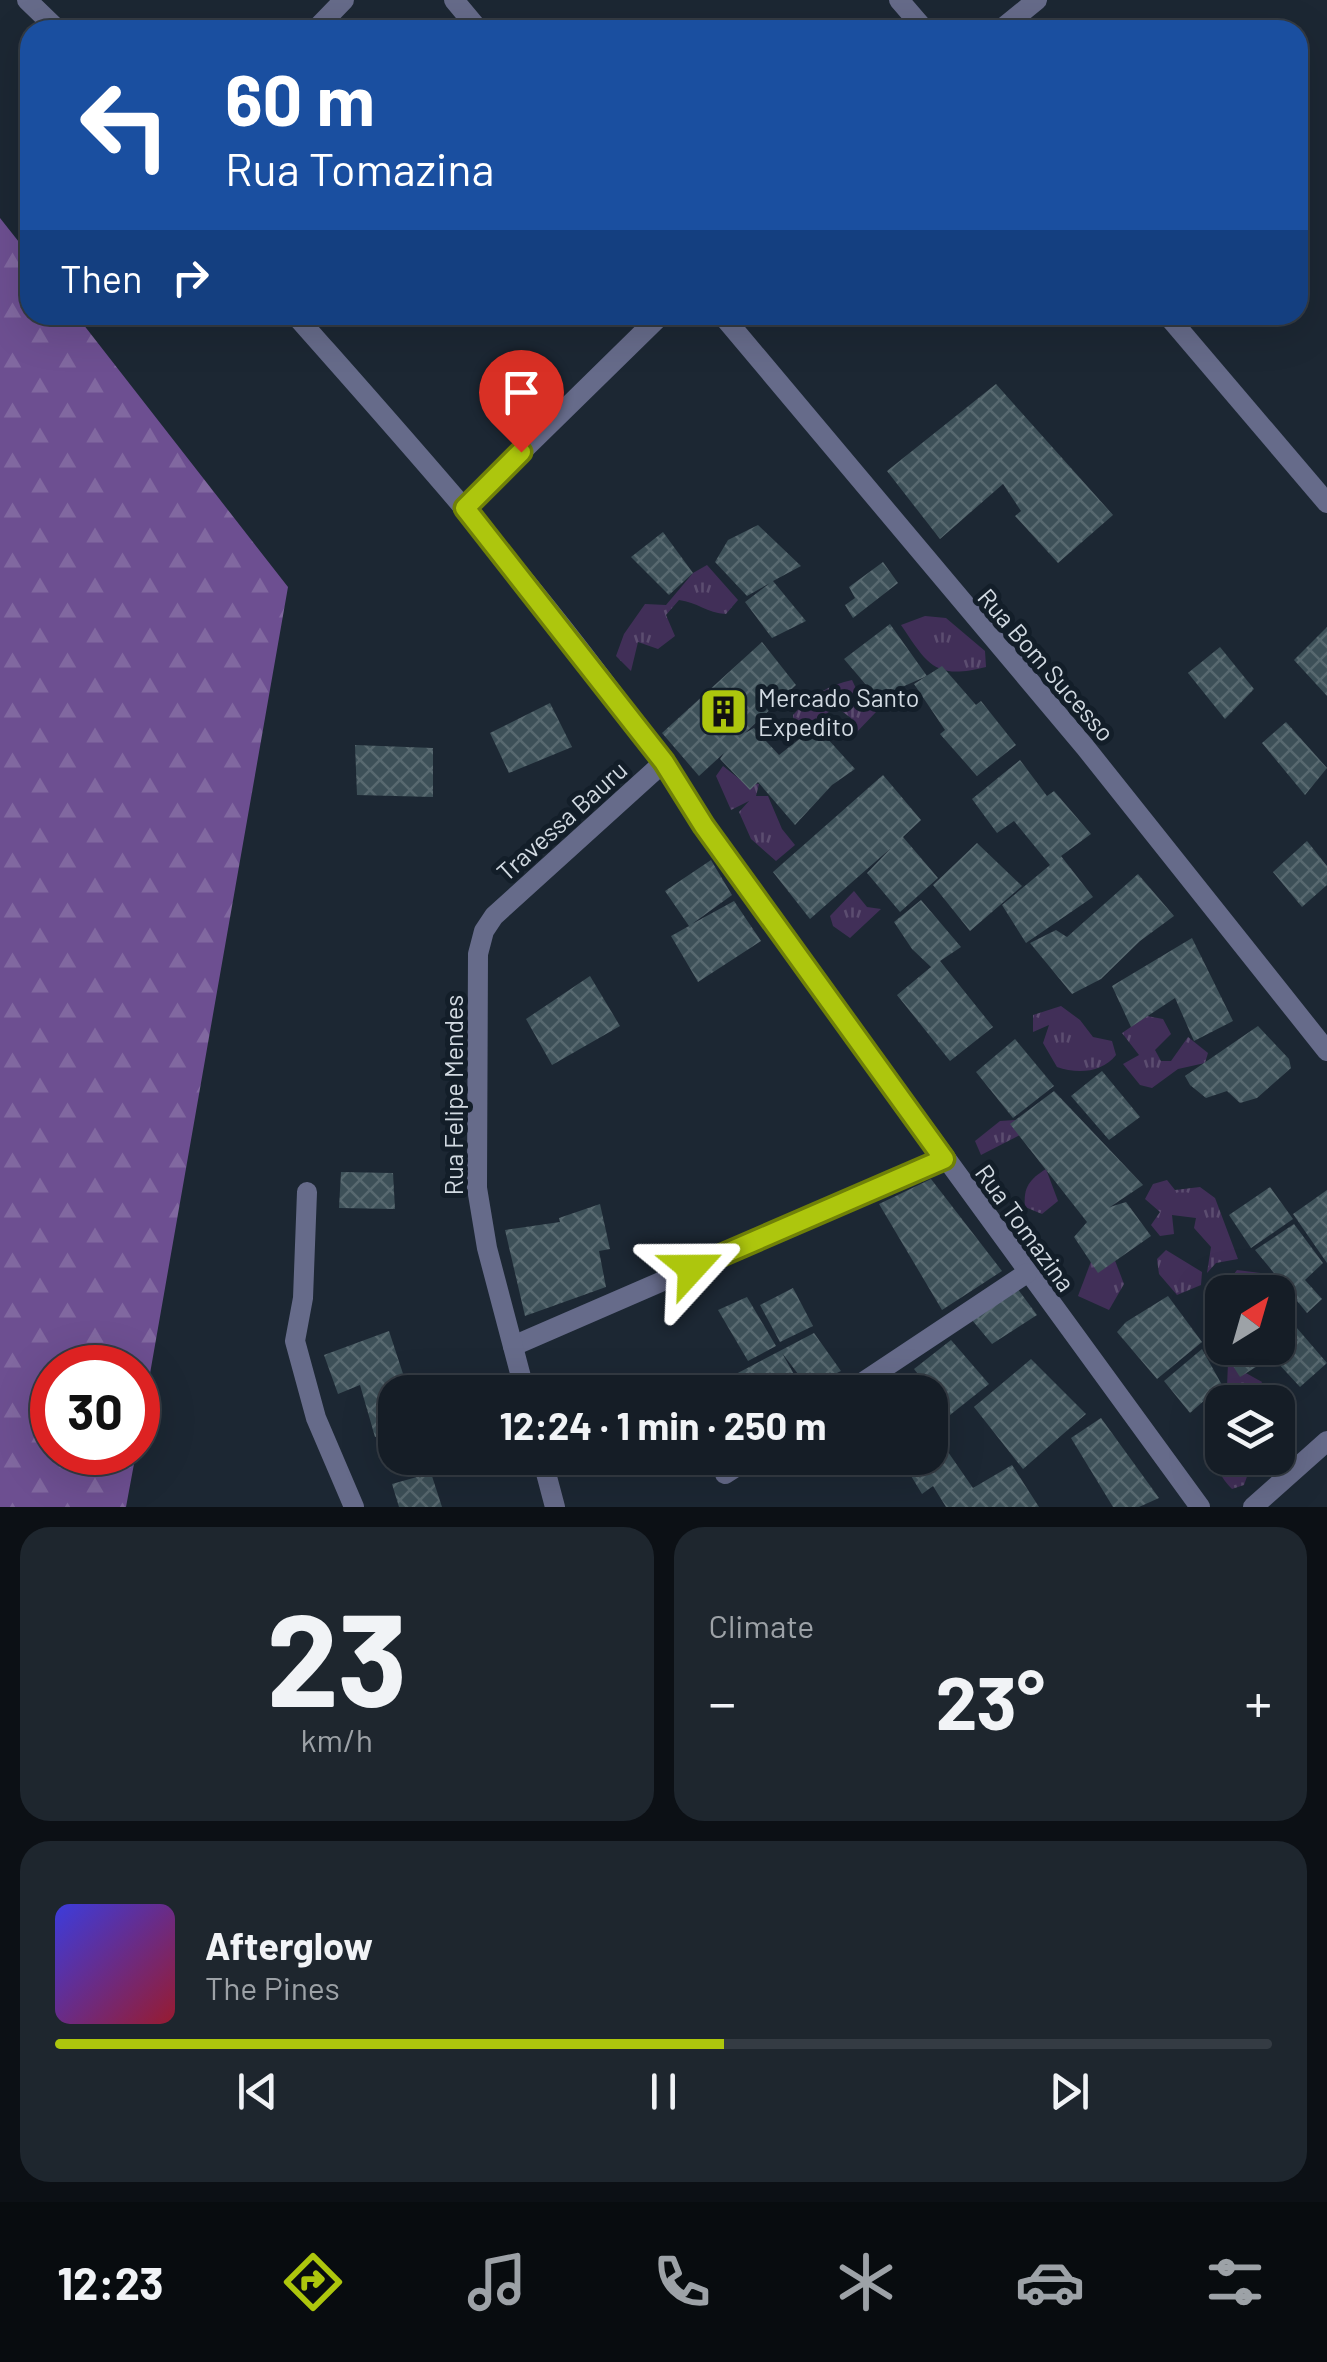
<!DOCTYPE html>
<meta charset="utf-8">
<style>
body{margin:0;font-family:Barlow,sans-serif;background:#1e262e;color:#f1f3f6;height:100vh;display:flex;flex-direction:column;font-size:38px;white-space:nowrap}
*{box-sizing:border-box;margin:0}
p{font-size:32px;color:#9da2a7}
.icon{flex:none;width:55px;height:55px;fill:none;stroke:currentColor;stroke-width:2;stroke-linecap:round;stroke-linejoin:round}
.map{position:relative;height:1507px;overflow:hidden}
.panel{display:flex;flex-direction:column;gap:20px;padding:20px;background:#0c1015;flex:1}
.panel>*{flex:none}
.top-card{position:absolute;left:20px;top:20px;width:1288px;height:305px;border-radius:30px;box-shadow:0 10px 40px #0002,0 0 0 2px #343b43;background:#1a4fa0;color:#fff;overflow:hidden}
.needle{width:65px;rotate:37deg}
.tools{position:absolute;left:1205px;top:1275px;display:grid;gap:20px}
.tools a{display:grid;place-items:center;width:90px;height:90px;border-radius:20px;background:#151d26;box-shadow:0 10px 40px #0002,0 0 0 2px #343b43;font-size:50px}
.speed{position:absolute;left:30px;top:1345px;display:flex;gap:20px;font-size:50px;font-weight:700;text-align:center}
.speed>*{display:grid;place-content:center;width:130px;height:130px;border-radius:50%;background:#151d26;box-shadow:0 10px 40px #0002,0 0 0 2px #343b43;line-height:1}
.speed .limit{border:15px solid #d22;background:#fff;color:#111}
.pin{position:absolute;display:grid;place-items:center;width:85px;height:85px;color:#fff;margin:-102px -42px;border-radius:50% 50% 50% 0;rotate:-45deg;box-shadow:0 0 10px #0007}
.pin .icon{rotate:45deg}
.me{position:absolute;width:110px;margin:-55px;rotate:66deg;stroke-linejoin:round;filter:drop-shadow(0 0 8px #0008)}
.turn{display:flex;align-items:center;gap:35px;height:210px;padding:0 40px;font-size:45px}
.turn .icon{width:130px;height:130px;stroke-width:2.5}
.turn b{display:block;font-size:70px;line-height:85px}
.then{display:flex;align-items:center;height:95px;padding:0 40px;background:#0003;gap:20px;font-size:38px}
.big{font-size:75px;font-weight:700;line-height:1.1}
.panel .widget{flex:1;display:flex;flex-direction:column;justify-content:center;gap:15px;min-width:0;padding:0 35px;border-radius:30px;background:#1e262e}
.panel .dial{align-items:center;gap:0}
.dial b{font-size:130px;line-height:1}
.song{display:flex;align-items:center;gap:30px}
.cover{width:120px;height:120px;border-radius:15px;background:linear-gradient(135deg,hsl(240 70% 55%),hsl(350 70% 35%))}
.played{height:10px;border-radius:5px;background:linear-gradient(90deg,#adc60d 55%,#343b43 55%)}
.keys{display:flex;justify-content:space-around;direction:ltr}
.heat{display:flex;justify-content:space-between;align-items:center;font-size:55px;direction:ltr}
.panel .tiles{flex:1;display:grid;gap:20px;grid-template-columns:1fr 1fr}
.widget:last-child{grid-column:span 2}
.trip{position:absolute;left:378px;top:1375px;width:570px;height:100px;border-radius:30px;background:#151d26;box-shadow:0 10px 40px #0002,0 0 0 2px #343b43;font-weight:700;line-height:100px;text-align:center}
.tabs{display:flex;height:160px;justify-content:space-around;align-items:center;background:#080c0f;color:#9da2a7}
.tabs .icon{width:70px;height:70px}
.tabs .active{color:#adc60d}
.tabs b{font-size:45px;color:#f1f3f6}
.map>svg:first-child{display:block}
</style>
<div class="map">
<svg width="1327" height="1507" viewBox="0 0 1327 1507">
<defs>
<pattern id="grass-tufts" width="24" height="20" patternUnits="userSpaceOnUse" patternTransform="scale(2.5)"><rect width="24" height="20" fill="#412f58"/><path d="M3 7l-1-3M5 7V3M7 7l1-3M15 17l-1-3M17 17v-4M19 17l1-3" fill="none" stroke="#5c4d70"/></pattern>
<pattern id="forest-firs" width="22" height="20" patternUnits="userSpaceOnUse" patternTransform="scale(2.5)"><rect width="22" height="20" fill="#6d4f91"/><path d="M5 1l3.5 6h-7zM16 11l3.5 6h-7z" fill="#8168a0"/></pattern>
<pattern id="building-cross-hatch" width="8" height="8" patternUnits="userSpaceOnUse" patternTransform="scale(2.5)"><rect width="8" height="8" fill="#3d5058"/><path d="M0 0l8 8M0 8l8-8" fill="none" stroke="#586970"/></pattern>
</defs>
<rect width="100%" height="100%" fill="#1c2733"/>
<!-- grass -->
<g fill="url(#grass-tufts)">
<path d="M707 565 738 600 726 614C707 613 697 602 679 600L666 615 675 636 658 649 638 642 631 671 616 656 624 634 645 604 666 605 693 573Z"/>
<path d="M925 616 946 618 985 651 986 667C935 680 928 665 901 625Z"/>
<path d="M852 680 863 703 876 712 855 734 851 718 836 707 810 725 794 728 793 715C810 697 828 685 852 680Z"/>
<path d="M723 766 742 781 759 784 756 796H768L782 829 795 845 776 861 751 839 739 812 749 801 731 810 716 776Z"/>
<path d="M854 891 867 907 881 909 850 938 833 926 830 916Z"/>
<path d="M1061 1006 1080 1020 1093 1037 1112 1041 1116 1055C1102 1073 1077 1074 1057 1067L1043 1043 1049 1025 1033 1032V1015Z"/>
<path d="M1147 1016 1163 1019 1171 1034 1155 1050 1161 1061H1171L1188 1037 1208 1053 1205 1063 1178 1069 1152 1088 1140 1085 1123 1064 1139 1055 1122 1033Z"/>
<path d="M1015 1120 1020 1135 981 1155 975 1141 1000 1121Z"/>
<path d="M1046 1169 1058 1201 1042 1214 1025 1207C1023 1187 1030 1179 1046 1169Z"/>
<path d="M1167 1180 1175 1190 1200 1187 1215 1198 1238 1259 1216 1263 1207 1273 1211 1247 1194 1228 1196 1218 1172 1215 1174 1234 1160 1236 1151 1225 1160 1212 1145 1199 1153 1184Z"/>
<path d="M1109 1245 1124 1284 1109 1310 1078 1296 1095 1251Z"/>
<path d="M1166 1250 1202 1272 1201 1285 1177 1295 1159 1274 1157 1259Z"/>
<path d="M1237 1270 1276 1275 1287 1288 1282 1300 1278 1292H1228L1227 1283Z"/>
<path d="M1228 1363 1262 1382 1257 1391 1233 1400 1227 1387Z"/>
<path d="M1222 1440V1458H1243L1250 1468 1244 1485 1232 1489C1218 1475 1210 1456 1222 1440Z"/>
</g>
<!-- forest -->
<path fill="url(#forest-firs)" d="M0 218 30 256V315H76L288 587 138 1442V1368H52V1452L136 1453 126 1507H0Z"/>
<!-- building -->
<g fill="url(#building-cross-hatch)">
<path d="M996 384 1113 515 1058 563 1015 516 1021 511 1003 484 940 539 887 471Z"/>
<path d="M758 525 801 566 773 581 806 621 772 638 745 602 770 583 747 596 715 562 728 540Z"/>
<path d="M663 532 693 573 669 595 631 557Z"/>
<path d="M883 562 898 583 853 618 845 605 855 598 849 587Z"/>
<path d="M890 624 927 676 902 687 885 707 844 659Z"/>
<path d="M1327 627V696L1294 660Z"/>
<path d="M762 642 796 685 745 733 754 728 779 755 816 726 855 769 832 785 795 825 758 782 750 790 720 759 724 753 699 776 662 733Z"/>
<path d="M1220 647 1254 689 1225 719 1188 673Z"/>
<path d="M942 666 976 705 981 701 1016 745 977 776 940 734 945 730 914 684Z"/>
<path d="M550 703 572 747 509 773 490 733Z"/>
<path d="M1286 722 1327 768 1305 795 1262 743Z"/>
<path d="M355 745 433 748V797L357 795Z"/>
<path d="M1020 760 1047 796 1054 791 1091 834 1061 856 1093 897 1026 943 1002 905 1050 865 1014 821 997 833 972 799Z"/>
<path d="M883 775 921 820 903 837 938 878 900 912 867 873 891 848 810 919 773 872Z"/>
<path d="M1307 841 1327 866V885L1302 907 1273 872Z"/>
<path d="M977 843 1022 886 970 931 933 885Z"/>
<path d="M711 860 732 895 692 924 734 901 761 941 698 982 671 936 689 926 665 891Z"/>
<path d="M1138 874 1174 916 1140 941 1101 979 1072 994 1030 943 1056 930 1067 937Z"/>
<path d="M921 900 961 947 940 961 993 1027 950 1061 897 995 931 967 912 949 894 922Z"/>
<path d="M1192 938 1233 1021 1194 1041 1175 998 1131 1027 1112 986Z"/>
<path d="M590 976 620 1026 552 1065 526 1019Z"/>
<path d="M1258 1026 1289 1059 1291 1068 1257 1098 1240 1103 1227 1091 1206 1098 1190 1085 1185 1076Z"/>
<path d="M1015 1039 1054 1086 1013 1118 976 1072Z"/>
<path d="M1102 1071 1140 1117 1109 1140 1071 1096Z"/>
<path d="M1054 1091 1143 1185 1110 1207 1126 1202 1151 1236 1098 1273 1074 1237 1087 1222 1010 1124Z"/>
<path d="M341 1172 393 1173 395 1209 339 1208Z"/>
<path d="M931 1179 1002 1271 942 1310 879 1204Z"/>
<path d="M1270 1187 1293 1219 1251 1248 1229 1215Z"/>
<path d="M1327 1190V1263L1293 1214Z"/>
<path d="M600 1204 610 1249 599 1251 606 1287 525 1316 505 1230 560 1222 559 1218Z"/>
<path d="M1294 1224 1323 1263 1305 1280 1322 1299 1307 1313 1255 1250Z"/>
<path d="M793 1288 813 1326 780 1342 760 1305Z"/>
<path d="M1017 1288 1037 1315 992 1344 972 1320Z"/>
<path d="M1168 1296 1202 1342 1157 1379 1117 1332 1126 1322Z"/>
<path d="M747 1297 776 1346 748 1361 718 1310Z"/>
<path d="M1278 1306 1327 1363 1300 1387 1264 1348H1278Z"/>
<path d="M1222 1326V1348H1258L1267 1360 1240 1377 1212 1333Z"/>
<path d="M389 1331 409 1392H395V1431L375 1437 360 1385 338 1394 324 1355Z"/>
<path d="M814 1333 841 1371 808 1387 782 1353 804 1392H743L734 1375Z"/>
<path d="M951 1340 989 1384 950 1415 914 1369Z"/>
<path d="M1202 1349 1222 1385 1190 1413 1164 1381Z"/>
<path d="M1031 1359 1086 1414 1023 1469 974 1407Z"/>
<path d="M1101 1418 1159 1498 1139 1507H1113L1071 1438Z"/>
<path d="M939 1439 973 1488 1012 1465 1039 1507H946L933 1486 922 1494 902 1461 930 1458V1444Z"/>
<path d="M431 1473 442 1507H399L392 1484Z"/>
</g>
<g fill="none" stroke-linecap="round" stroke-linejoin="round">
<!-- street -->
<g stroke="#666b8a" stroke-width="20">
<path d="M27 0 58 30"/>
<path d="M454 0 479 30"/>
<path d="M899 0 925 30"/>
<path d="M315 30 344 0"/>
<path d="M1000 30 1037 0"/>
<path d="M295 315C439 478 588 642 704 826L1200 1507"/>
<path d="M722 315 1085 747 1327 1051"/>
<path d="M1167 315 1327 503"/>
<path d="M465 507 661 315"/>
<path d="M307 1192 303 1298 295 1341 316 1418 354 1507"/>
<path d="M513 1346 944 1159"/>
<path d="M525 1392 487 1248 477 1188 478 954 484 931 494 916 664 762"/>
<path d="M848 1392 1027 1273"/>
<path d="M542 1458 555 1507"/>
<path d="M725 1474 750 1458"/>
<path d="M1253 1507 1327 1441"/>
</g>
</g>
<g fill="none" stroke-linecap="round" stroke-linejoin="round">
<defs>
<path id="route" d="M521 452 465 508 664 762 704 826 944 1159 692 1268"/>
</defs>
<!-- route casing -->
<use href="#route" stroke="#708108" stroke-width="25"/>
<!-- route -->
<use href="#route" stroke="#adc60d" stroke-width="18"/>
</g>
<!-- icons -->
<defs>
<symbol id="building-square" viewBox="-11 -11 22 22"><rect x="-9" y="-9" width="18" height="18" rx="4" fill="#adc60d" stroke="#131e29"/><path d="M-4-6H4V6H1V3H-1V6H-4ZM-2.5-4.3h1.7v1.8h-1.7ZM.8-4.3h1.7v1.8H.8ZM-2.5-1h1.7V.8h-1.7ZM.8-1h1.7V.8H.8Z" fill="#111"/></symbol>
</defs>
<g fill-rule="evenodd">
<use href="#building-square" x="696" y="684" width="55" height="55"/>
</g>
<g text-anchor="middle" stroke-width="10" stroke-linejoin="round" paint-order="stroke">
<!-- street labels -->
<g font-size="25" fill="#d2dae2" stroke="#131e29">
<text transform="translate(1046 665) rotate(49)" y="9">Rua Bom Sucesso</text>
<text transform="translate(562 821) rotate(-42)" y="9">Travessa Bauru</text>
<text transform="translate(454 1095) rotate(-90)" y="9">Rua Felipe Mendes</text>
<text transform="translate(1025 1228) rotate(54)" y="9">Rua Tomazina</text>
</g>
<!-- poi labels -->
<g font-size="25" fill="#d2dae2" stroke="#131e29" text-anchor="start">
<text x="758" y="707">Mercado Santo<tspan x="758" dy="29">Expedito</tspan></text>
</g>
</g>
</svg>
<div class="tools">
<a><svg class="needle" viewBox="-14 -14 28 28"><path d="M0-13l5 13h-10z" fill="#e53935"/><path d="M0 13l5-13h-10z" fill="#9da2a7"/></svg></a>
<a><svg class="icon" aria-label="layers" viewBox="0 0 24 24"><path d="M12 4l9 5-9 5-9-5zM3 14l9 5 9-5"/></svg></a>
</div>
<div class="speed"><div class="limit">30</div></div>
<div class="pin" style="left:521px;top:452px;background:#d93025"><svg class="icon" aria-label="arrive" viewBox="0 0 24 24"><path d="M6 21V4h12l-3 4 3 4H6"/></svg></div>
<svg class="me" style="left:692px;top:1268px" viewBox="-20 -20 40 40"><path d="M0-17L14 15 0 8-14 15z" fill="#adc60d" stroke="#fff" stroke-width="4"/></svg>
<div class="trip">12:24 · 1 min · 250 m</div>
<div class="top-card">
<div class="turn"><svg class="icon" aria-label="left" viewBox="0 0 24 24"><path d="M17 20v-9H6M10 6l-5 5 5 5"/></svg><div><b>60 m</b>Rua Tomazina</div></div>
<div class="then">Then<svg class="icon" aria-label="right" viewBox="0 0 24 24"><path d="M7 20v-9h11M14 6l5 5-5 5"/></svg></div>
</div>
</div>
<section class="panel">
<div class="tiles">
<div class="widget dial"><b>23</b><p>km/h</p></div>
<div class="widget"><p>Climate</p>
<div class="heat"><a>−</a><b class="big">23°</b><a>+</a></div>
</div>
<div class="widget">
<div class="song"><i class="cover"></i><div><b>Afterglow</b><p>The Pines</p></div></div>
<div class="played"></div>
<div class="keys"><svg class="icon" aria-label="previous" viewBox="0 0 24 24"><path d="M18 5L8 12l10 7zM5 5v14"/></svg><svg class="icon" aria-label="pause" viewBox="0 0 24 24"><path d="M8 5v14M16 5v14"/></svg><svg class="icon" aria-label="next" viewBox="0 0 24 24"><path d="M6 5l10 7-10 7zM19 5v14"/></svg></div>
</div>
</div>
</section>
<nav class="tabs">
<b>12:23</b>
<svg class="icon active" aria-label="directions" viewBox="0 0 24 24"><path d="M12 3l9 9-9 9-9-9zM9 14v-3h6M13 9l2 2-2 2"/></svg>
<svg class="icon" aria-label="music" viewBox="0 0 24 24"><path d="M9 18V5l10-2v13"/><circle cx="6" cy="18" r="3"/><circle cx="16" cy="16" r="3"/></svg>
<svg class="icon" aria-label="phone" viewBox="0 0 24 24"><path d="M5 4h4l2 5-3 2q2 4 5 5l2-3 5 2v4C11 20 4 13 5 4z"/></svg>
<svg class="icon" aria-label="climate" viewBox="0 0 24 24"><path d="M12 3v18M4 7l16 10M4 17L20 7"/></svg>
<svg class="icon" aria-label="car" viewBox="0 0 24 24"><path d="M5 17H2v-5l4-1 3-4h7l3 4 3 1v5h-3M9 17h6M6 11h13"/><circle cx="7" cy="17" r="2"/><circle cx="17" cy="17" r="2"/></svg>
<svg class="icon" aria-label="filters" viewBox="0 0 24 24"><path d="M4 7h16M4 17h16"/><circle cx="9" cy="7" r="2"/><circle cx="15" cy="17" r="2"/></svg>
</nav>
